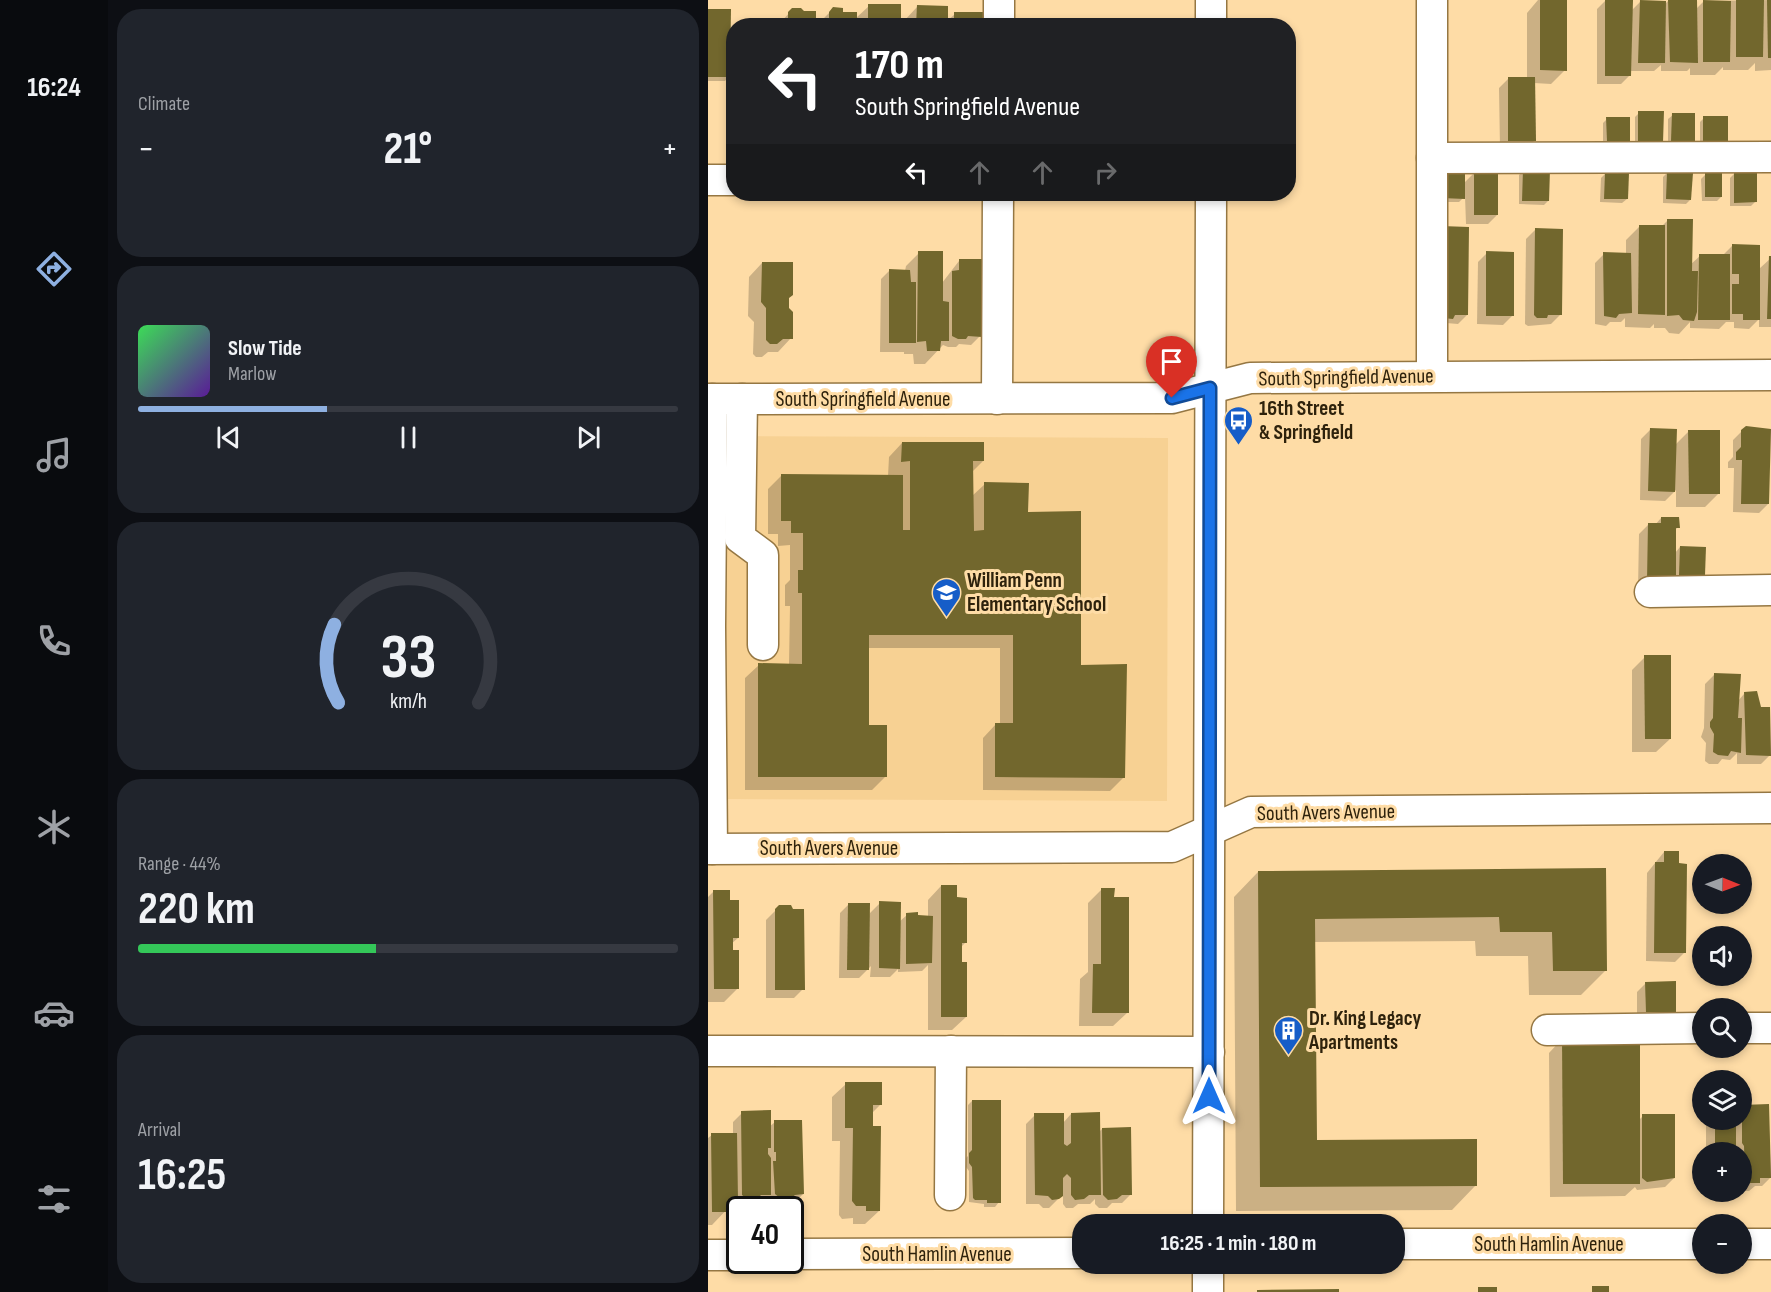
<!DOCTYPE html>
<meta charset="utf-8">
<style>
body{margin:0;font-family:"Sofia Sans Condensed",sans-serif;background:#20242c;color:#f1f3f6;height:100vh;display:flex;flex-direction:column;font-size:22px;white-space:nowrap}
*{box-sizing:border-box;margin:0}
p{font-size:20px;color:#9ea1a6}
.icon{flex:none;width:33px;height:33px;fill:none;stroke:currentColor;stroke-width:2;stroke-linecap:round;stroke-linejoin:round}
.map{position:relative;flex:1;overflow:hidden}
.sheet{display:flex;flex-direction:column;gap:9px;padding:9px;background:#0d0f14;width:600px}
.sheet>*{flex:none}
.top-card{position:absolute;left:18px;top:18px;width:570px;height:183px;border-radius:24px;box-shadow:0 3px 9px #0003;background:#202124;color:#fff;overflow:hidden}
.needle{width:39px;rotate:91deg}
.controls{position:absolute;left:984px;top:854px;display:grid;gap:12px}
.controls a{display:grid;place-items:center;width:60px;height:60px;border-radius:50%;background:#171b24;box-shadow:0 3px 9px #0003;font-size:30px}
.speed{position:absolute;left:18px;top:1196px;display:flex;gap:12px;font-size:30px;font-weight:700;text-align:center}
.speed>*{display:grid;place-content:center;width:78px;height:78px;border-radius:50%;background:#171b24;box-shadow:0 3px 9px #0003;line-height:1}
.speed .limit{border:3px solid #111;border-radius:9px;background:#fff;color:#111}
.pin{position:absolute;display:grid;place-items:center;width:51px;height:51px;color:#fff;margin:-62px -26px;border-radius:50% 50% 50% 0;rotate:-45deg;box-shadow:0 0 6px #0007}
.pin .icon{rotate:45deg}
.me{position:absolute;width:66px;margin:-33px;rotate:0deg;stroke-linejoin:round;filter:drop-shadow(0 0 4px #0008)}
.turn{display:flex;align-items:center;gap:21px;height:126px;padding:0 30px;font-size:27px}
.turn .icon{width:78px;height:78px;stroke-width:2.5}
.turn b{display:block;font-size:42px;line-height:51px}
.lanes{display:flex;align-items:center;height:57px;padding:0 30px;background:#0003;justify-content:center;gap:30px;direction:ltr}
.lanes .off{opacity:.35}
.big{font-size:45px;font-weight:700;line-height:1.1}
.sheet .widget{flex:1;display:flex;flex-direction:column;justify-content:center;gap:9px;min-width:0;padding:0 21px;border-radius:24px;background:#20242c}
.sheet .dial{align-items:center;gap:0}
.dial svg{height:156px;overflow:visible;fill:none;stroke:#363941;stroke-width:7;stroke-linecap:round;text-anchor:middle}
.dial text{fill:#f1f3f6;stroke:none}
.song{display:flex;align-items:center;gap:18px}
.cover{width:72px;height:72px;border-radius:9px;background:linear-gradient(135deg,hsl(130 70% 55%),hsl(270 70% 35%))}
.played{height:6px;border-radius:3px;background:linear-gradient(90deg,#8eb0e1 35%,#363941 35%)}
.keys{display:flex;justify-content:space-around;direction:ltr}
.heat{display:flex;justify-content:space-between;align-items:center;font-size:33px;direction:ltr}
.charge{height:9px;border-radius:4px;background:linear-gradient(90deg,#34c759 44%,#363941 0)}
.trip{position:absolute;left:364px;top:1214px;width:333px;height:60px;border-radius:24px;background:#171b24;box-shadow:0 3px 9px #0003;font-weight:700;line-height:60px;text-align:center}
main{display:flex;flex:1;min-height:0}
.menu{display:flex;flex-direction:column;width:108px;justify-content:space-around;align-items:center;background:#090b0e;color:#9ea1a6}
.menu .icon{width:42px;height:42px}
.menu .selected{color:#8eb0e1}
.menu b{font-size:27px;color:#f1f3f6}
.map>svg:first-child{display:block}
</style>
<main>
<nav class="menu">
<b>16:24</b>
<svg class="icon selected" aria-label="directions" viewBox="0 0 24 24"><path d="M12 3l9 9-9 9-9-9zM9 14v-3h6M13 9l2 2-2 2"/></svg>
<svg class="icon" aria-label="music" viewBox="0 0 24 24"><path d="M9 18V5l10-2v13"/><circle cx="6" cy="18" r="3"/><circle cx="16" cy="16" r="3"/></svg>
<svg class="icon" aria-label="phone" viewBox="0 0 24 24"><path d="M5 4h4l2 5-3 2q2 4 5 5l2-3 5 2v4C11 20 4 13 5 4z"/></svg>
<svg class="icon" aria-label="climate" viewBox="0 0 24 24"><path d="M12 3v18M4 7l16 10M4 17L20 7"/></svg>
<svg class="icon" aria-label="car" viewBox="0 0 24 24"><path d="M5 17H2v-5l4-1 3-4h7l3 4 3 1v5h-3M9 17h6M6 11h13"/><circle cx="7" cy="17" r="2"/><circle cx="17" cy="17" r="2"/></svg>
<svg class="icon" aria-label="filters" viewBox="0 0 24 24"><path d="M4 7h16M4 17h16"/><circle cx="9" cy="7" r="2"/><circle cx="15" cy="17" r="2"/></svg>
</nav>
<section class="sheet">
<div class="widget"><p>Climate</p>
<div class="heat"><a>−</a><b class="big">21°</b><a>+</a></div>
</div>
<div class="widget">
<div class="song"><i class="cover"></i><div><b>Slow Tide</b><p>Marlow</p></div></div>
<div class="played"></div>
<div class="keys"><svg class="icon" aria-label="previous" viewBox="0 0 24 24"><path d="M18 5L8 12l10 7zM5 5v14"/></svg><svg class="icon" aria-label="pause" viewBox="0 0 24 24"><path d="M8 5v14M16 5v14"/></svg><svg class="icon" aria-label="next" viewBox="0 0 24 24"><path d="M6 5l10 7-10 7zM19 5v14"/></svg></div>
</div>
<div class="widget dial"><svg viewBox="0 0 100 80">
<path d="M14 69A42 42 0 1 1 86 69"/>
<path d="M14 69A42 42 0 0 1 12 29" stroke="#8eb0e1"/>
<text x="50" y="56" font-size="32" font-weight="700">33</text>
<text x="50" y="72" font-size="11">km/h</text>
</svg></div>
<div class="widget"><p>Range · 44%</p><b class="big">220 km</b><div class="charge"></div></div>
<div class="widget"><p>Arrival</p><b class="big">16:25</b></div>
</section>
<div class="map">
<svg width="1063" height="1292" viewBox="0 0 1063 1292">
<rect width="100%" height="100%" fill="#fedca6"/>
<!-- built -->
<path fill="#f7d193" d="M18 436 460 438 459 801 17 799Z"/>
<!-- shadow -->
<g fill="#0003">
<path d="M830 0H858L857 70 843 84 826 83 827 140 818 149H792L791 88 800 79 819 78V13Z"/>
<path d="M898 0 923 11 932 2 958 3 961 0H987V10L996 1 1063 0V70L1047 71V63L1040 70H1015V67L1007 75H982V68L979 71H953V65L946 71H922V75L913 84H889V9Z"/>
<path d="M161 6 191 26H112V22L125 9 147 19Z"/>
<path d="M209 7 238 22 247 14 274 26H196V21Z"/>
<path d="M0 10 21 77 17 81H0Z"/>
<path d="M84 10 107 26H72V23Z"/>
<path d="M931 113 954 141 950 146 927 145V117Z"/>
<path d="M965 115 985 140 981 144 960 145V119Z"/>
<path d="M996 118 1018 141 1014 145H992V122Z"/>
<path d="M899 119 921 140 916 144 895 145V123Z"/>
<path d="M815 171 840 201 836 205 811 204V175Z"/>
<path d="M766 173 789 215 780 224H758L757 196 751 202H730L755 184Z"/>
<path d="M959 173 982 200 978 204 955 203V177Z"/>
<path d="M897 174 919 199 914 203 892 202 893 178Z"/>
<path d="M1026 174 1047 202 1043 206H1022V178Z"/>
<path d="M997 175 1013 197 1009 201H994L993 179Z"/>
<path d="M960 220 982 265 992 256 1015 255 1024 246 1051 269 1063 258V327H1051V319L1041 329 1026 328V322H1018L1011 329 982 328V322L971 334 961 333 957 328H946V324L942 328 917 327V318L913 322H902L898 326 887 324V263L896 254H918V240L931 227H953Z"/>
<path d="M827 230 852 315 843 324 820 326 817 324 818 239Z"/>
<path d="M725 237 759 315 750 324 738 323Z"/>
<path d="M211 253 234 283 251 261 272 336 263 345 251 344 248 347H240L235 345 217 364H206L205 354H196V352H172L173 279 182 270 197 271 198 266Z"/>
<path d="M779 253 804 316 795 325 769 324 770 262Z"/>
<path d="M54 263 83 338 70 352H60L54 357H48L45 354 46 322 40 316 41 277Z"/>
<path d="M1038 427 1060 504 1051 513 1025 512 1026 468H1020V462L1025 457V440Z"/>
<path d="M942 430 967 445 981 431 1011 493 997 507H968V490L957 501 932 500 933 439Z"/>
<path d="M194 443 275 461 264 472V496L277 484 319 513 371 666 416 777 402 791 275 790V738L288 724H292V648H159V726L177 777 164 790H37V678L51 665H81L82 606H77V585L82 580V545L70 546V534H60V489L73 476H180L181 457Z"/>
<path d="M953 518 970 527 967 530V553L972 547 996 575 992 579 930 589 931 534 940 525H947Z"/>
<path d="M937 657 962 739 948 752H924V670Z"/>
<path d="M1006 675 1030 701 1036 694 1062 755 1053 764H1029V753L1022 760 1014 759 1010 764H1001L997 761 998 743 993 737 996 728 997 684Z"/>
<path d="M956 852 976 953 967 962 938 961 939 873Z"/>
<path d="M897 870 898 970 873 995H821L820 956H768L767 941 606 942 608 1141 768 1185 744 1210 528 1211 526 897 550 872Z"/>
<path d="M233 886 248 899 258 942 253 947 258 1017 244 1030H220V965L214 971 190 972V969L182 977H162L163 966 151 978H131L132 913 141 904 160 915 172 903 191 922 199 915 220 917V900Z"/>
<path d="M394 889 419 1013 405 1026H371L372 979 380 972V903Z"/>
<path d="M6 891 20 902 30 938 23 944 30 988 16 1002H0V897Z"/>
<path d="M72 906 95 989 86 998H58V920Z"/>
<path d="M938 983 967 1011 958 1020H929V992Z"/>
<path d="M854 1039 931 1120 935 1116 966 1178 957 1187 929 1190 927 1187 917 1196 842 1197 841 1053Z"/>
<path d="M138 1084 172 1105 163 1114 171 1211 157 1224H145V1218L134 1219 131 1215 132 1141H124V1097Z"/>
<path d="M264 1101 291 1202 287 1207H276V1204L261 1202V1171L258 1167V1158L260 1156V1105Z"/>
<path d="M1034 1106H1060L1063 1177 1054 1186H1047L1041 1191H1032H1034V1152H998V1119H1034Z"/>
<path d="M34 1113 61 1127 67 1122 95 1194 86 1203H77L72 1207H63L58 1204V1197L52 1203 42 1204 38 1207 29 1208 24 1204 4 1225H0V1138L4 1135H25V1122Z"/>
<path d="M363 1114 390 1133 394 1129 423 1194 414 1203H404L399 1208H391L387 1204V1199L382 1204H370L365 1208H358L355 1204V1194L341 1208H335L331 1204H318V1124L327 1115 355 1123Z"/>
</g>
<!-- building -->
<g fill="#72672d">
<path d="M832 0H859V71L832 70Z"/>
<path d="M897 0H925L923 76H897Z"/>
<path d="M932 0 958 1 957 63H930Z"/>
<path d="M960 0H989L990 63 962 62Z"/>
<path d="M995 0 1023 1 1022 62H995Z"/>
<path d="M1028 0H1056L1055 57H1028Z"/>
<path d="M1059 0H1063V58H1060Z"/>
<rect x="160" y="4" width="33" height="22"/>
<path d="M209 5 240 6V26H208Z"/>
<path d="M125 7 135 8V12H149V26H121V12Z"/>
<path d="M84 8H93L96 11H108V26H80V12Z"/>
<path d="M0 9H23L22 77H0Z"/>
<rect x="246" y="12" width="30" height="14"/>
<path d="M800 77H827L828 141H800Z"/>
<path d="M930 111H956L955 142H930Z"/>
<path d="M964 113H987V141H963Z"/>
<path d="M995 116H1020V142L995 141Z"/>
<path d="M898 117H922V141H899Z"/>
<path d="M734 170 757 171V199L734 198Z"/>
<path d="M815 170H842L841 201H814Z"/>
<rect x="766" y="172" width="24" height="43"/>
<path d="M959 172 985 173 983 200 958 199Z"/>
<path d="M1026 172 1049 173V202L1026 203Z"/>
<path d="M897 173H921L920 199H896Z"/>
<rect x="997" y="173" width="17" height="24"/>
<path d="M959 219H985L984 271H990L989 312 986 321 975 320 971 315 959 316Z"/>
<path d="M931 225H957V315L930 314Z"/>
<path d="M733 226 761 227 760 315H747L745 319 735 318Z"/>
<path d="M827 228 855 229 854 315H840L839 318H829L826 315Z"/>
<path d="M1024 244 1052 245V320H1035V314H1024V284H1031V274H1024Z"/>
<path d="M210 251H235V301L241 302V341H233L232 351H219L218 341 209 342Z"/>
<path d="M778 251 806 252V316H778Z"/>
<path d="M895 252 923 253 924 313 911 314 908 318 896 316Z"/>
<path d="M991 254H1022V320H990Z"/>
<path d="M1061 256H1063V319H1059Z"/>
<path d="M251 259H274V337L260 336 258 339H250L244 336V271L251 270Z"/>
<path d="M54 262H85V295L81 298V308L85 312V339H75L69 344H62L58 340V308L53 302Z"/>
<path d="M181 269 202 270 203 282H208V343H181Z"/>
<path d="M1038 426 1063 429 1061 504H1033L1034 460H1028V452L1033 447V430Z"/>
<path d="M942 428 969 429 967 492 940 491Z"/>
<path d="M980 430H1012V494H981Z"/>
<path d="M194 442H276V461H265L266 531 276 530V482L321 483 320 512 373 511V665L419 664 417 778 287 777V723H305V635H161V725H179V777H50V663L94 664V593H90V570H95V533H83V521H73V474L195 475V530H202V461L193 462Z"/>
<path d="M953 517H971L972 528H968V581H939L940 523H953Z"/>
<path d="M972 546 998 547 997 575H971Z"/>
<path d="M936 655H963V739H937Z"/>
<path d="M1006 673 1033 674 1030 718H1034L1033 753 1023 751 1020 756 1010 755 1005 752 1006 734 1002 727V722L1005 718Z"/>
<path d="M1049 691 1053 707H1062L1063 756 1038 755 1036 692Z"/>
<path d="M956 851H971V863L979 864 978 953H946L947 862H956Z"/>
<path d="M898 868 899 971H845L844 932H792L791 917 607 919 609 1140 769 1139V1186L552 1187 550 871Z"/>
<path d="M233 885H249V897L259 898V943H254V962H259V1017H233Z"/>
<path d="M393 888H407L406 897H421V1013H384L385 964H393Z"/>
<path d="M5 890H22V900H31V938H25V950H31V989H6Z"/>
<path d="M171 901 193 902 192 969 171 968Z"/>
<path d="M140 903H162L161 970H139Z"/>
<path d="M71 905H83L85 909H96L97 990H67V909Z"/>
<path d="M210 912V915L225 916 224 963 198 964V913Z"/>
<path d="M968 981V1012H938L937 982Z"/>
<path d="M854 1038H932V1184H855Z"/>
<path d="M137 1082H174V1105H165V1126H173L172 1211H158V1206H148L144 1201 145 1128H137Z"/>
<path d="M264 1100H293V1203H279V1200H267L265 1198 264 1167 261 1163V1153L264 1150Z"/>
<path d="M1061 1104 1063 1178H1052V1183H1042L1037 1179 1036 1146 1034 1143V1105Z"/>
<path d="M63 1110V1148H60V1154L63 1158V1195H53L49 1199H39L34 1195 33 1111Z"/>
<path d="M392 1112 393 1195H381L376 1199 367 1200 363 1195V1178L359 1174 355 1178V1196L351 1199 344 1200 340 1196 327 1195 326 1113H356V1144L359 1146 363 1143V1113Z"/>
<path d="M934 1114H967V1178L939 1182 934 1178Z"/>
<rect x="1007" y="1119" width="21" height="33"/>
<path d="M66 1120H94L96 1194 87 1195 82 1199 72 1198 67 1194 65 1161H68V1152H66Z"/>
<path d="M423 1127 424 1195H414L409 1199 400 1200 395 1195 394 1128Z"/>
<path d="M3 1133H29L30 1201 20 1200 19 1212H4Z"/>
<rect x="884" y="1286" width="17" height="6"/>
<rect x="770" y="1287" width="19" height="5"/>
<path d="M631 1289V1292H549V1290Z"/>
</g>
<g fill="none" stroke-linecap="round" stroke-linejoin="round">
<defs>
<g id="minor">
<path d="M724 0V376"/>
<path d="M291 26V0"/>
<path d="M503 26V0"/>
<path d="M724 158 1063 157"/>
<path d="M0 180H26"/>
<path d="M0 399 464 398 542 378 1063 375"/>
<path d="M4 399 2 626 4 849"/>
<path d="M34 399 32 538 55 555V645"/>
<path d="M289 399 290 194"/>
<path d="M942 592 1063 590"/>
<path d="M0 849 464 847 543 812 1063 808"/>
<path d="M1034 1028H1063"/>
<path d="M839 1030 994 1028"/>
<path d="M0 1051 501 1052"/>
<path d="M242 1195 243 1051"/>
<path d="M500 1224 503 194"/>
<path d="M687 1244H994"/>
<path d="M1034 1244H1063"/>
<path d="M82 1254 375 1253"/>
<path d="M0 1255H32"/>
<path d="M500 1263V1292"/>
</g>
</defs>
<!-- minor casing -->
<use href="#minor" stroke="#957743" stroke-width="33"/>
<!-- minor -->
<use href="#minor" stroke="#fff" stroke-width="30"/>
</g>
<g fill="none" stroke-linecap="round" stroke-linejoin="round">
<defs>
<path id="route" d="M464 398 502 388 501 1096"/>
</defs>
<!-- route casing -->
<use href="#route" stroke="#114b97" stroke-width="15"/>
<!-- route -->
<use href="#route" stroke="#1a73e8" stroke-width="10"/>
</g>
<!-- icons -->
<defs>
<symbol id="bus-pin" viewBox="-11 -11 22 30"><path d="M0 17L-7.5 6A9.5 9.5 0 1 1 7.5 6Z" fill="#165dc8" stroke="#fedca6"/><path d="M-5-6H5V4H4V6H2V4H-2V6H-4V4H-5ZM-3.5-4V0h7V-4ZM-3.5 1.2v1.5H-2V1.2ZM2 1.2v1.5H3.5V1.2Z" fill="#fff"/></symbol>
<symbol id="school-pin" viewBox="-11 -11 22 30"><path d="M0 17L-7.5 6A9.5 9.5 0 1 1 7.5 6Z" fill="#165dc8" stroke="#fedca6"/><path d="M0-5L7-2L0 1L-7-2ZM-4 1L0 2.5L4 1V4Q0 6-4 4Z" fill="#fff"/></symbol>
<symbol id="building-pin" viewBox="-11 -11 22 30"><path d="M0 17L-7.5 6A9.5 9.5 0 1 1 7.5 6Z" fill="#165dc8" stroke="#fedca6"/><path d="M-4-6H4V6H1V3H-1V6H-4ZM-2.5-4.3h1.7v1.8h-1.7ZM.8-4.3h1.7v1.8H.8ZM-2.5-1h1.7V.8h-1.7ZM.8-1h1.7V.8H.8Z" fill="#fff"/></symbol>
</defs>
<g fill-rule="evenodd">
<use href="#bus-pin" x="514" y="404" width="33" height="45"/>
<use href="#school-pin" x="222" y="576" width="33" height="45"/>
<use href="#building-pin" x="564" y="1014" width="33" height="45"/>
</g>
<g text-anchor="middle" stroke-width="6" stroke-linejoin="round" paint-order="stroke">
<!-- street labels -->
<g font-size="21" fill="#2e220c" stroke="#fedca6">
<text transform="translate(638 377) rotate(-1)" y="7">South Springfield Avenue</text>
<text x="155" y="406">South Springfield Avenue</text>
<text transform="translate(618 812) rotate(-1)" y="7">South Avers Avenue</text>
<text x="121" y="855">South Avers Avenue</text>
<text x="841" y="1251">South Hamlin Avenue</text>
<text x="229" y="1261">South Hamlin Avenue</text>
</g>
<!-- poi labels -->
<g font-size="21" font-weight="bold" fill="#2e220c" stroke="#fedca6" text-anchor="start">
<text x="551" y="415">16th Street<tspan x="551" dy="24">&amp; Springfield</tspan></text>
<text x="259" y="587">William Penn<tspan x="259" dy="24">Elementary School</tspan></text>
<text x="601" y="1025">Dr. King Legacy<tspan x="601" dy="24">Apartments</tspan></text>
</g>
</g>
</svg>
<div class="controls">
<a><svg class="needle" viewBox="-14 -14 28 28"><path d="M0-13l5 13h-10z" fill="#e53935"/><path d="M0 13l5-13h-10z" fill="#9ea1a6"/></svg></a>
<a><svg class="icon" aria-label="sound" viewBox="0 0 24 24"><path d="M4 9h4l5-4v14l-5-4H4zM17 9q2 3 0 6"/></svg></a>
<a><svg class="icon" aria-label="search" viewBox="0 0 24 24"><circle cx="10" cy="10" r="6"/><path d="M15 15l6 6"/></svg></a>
<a><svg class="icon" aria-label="layers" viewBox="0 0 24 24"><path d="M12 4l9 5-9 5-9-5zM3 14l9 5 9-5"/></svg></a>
<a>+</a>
<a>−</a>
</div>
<div class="speed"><div class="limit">40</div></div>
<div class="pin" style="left:464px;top:398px;background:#d93025"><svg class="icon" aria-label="arrive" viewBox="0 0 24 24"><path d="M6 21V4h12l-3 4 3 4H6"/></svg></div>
<svg class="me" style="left:501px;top:1096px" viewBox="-20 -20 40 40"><path d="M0-17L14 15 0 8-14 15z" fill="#1a73e8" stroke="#fff" stroke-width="4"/></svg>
<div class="trip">16:25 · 1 min · 180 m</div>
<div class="top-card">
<div class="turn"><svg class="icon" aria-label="left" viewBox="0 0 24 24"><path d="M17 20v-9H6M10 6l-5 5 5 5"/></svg><div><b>170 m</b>South Springfield Avenue</div></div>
<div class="lanes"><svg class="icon" aria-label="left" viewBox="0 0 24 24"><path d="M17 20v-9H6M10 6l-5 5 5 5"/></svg><svg class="icon off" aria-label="ahead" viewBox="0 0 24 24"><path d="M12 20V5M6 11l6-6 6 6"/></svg><svg class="icon off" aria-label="ahead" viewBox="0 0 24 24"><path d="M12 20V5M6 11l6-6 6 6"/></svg><svg class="icon off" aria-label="right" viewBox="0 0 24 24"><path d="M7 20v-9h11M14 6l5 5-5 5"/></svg></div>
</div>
</div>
</main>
